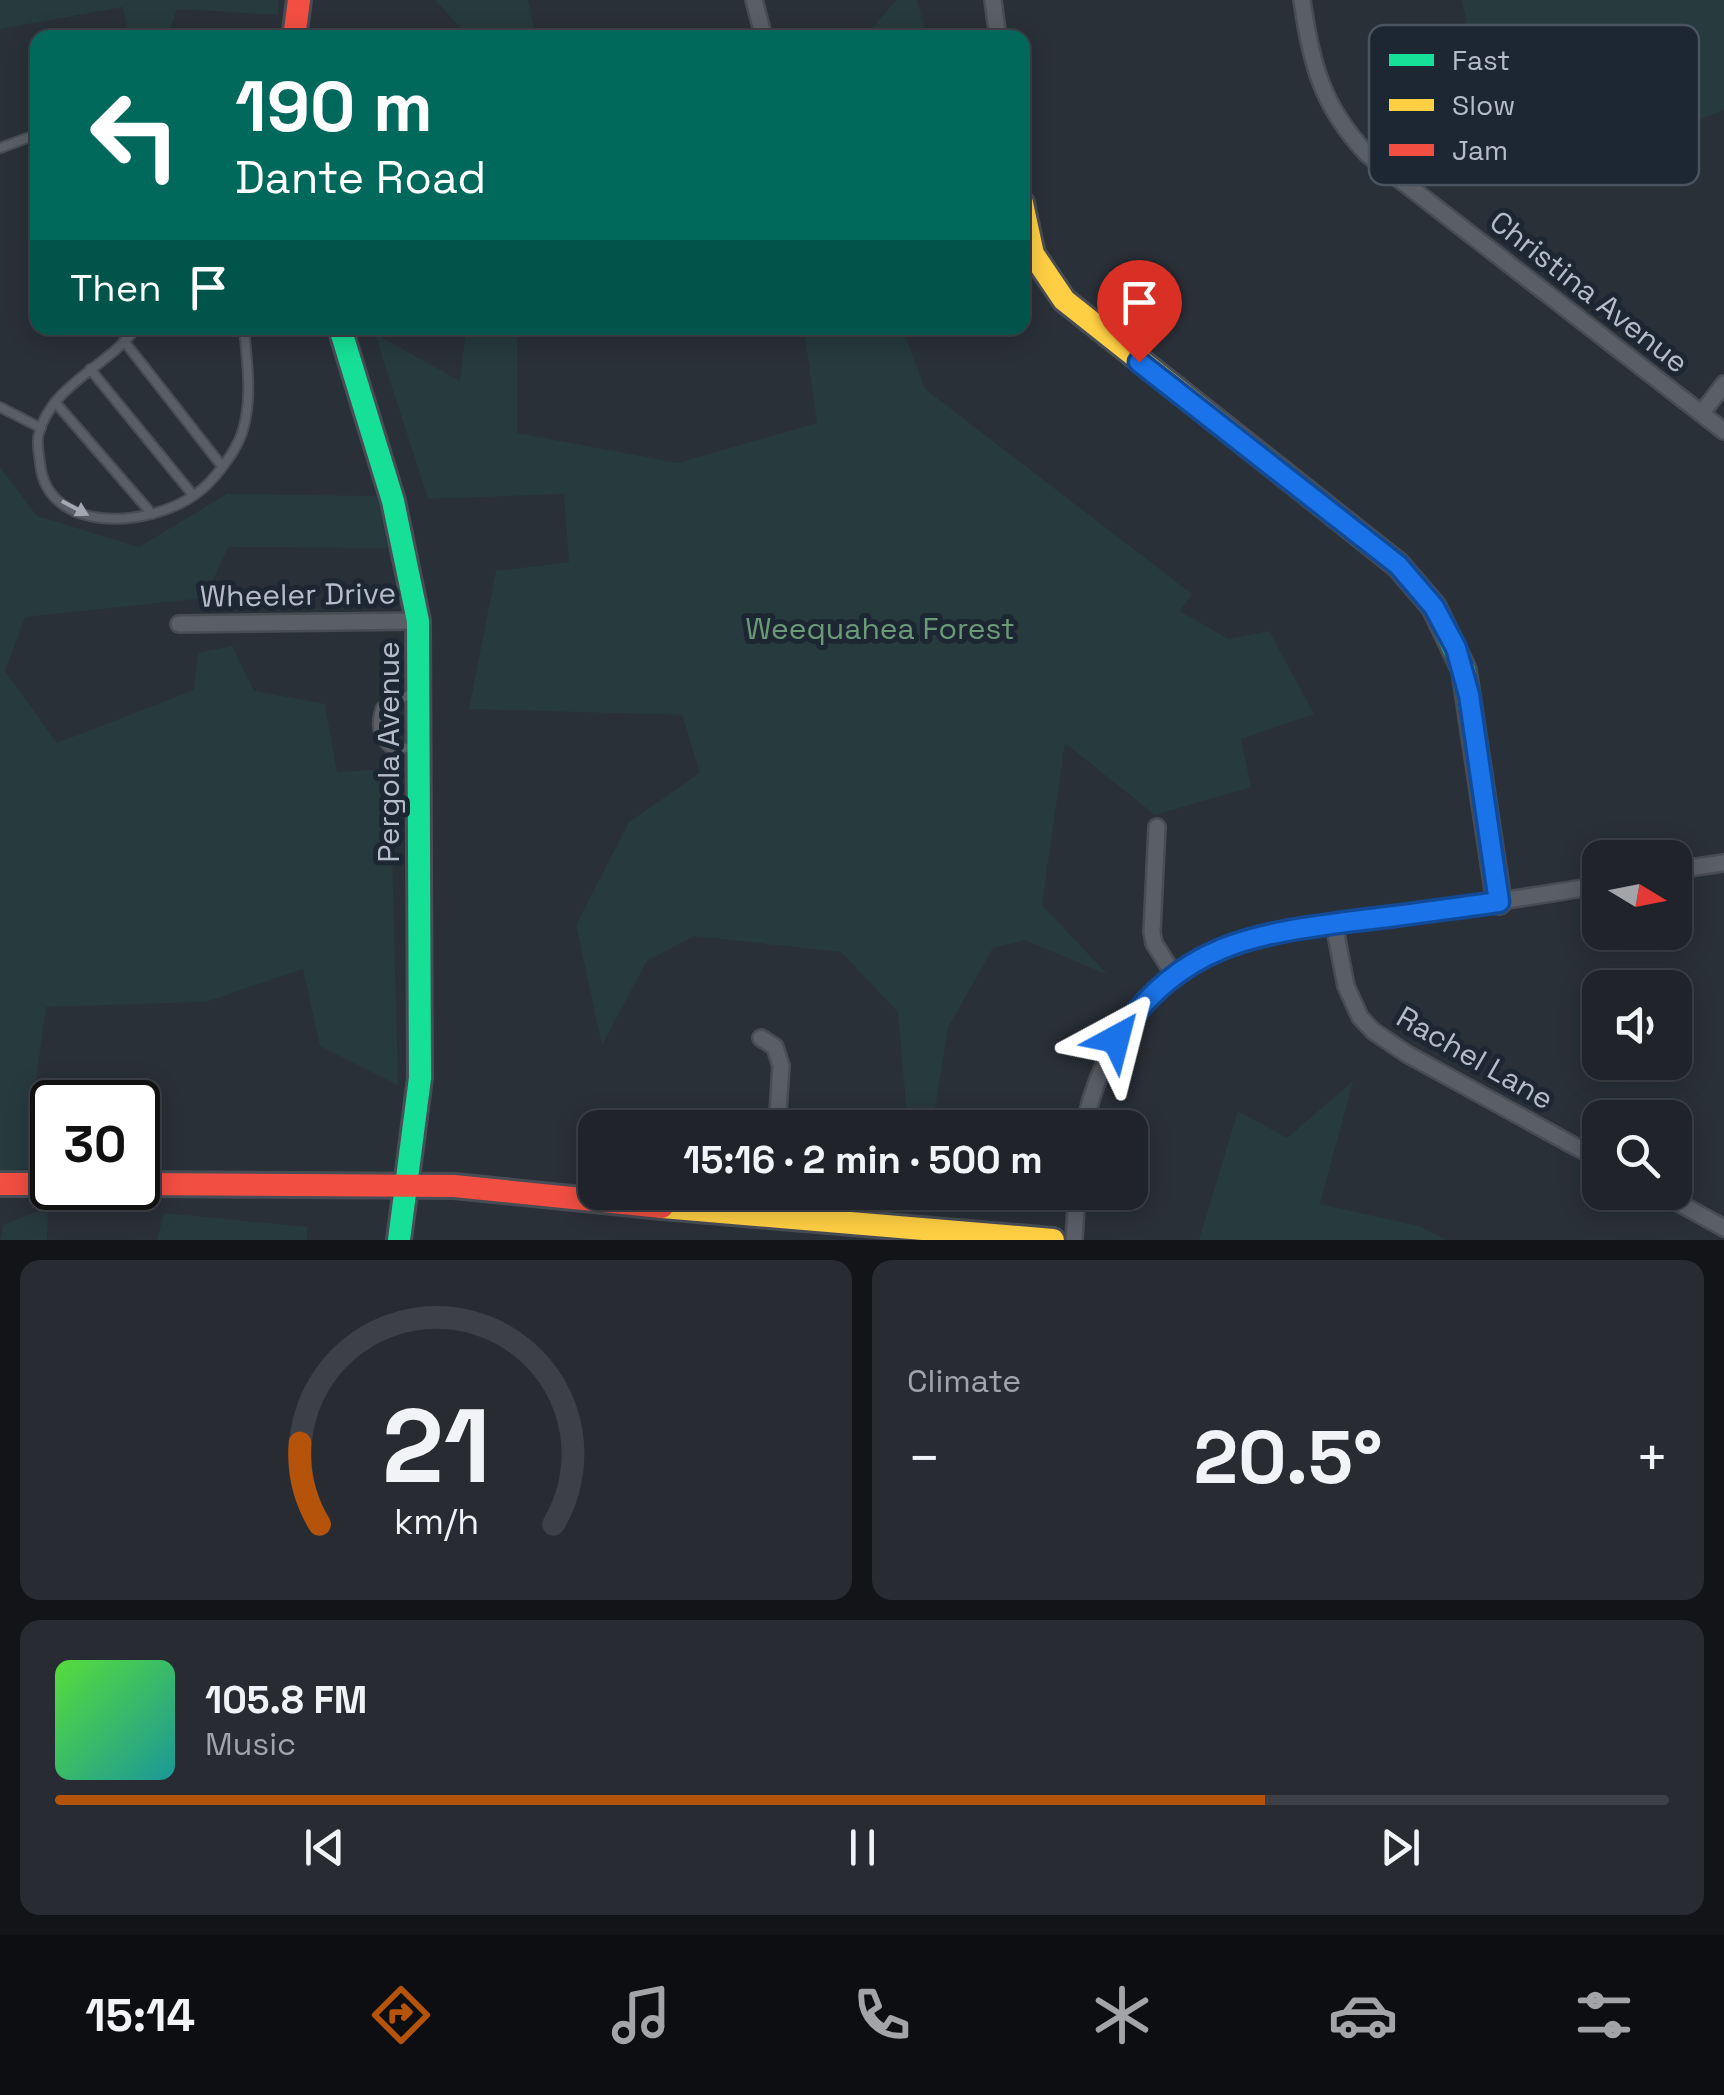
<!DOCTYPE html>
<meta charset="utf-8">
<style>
body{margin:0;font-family:"Space Grotesk",sans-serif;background:#282c32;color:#f1f3f6;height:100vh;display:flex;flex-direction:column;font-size:38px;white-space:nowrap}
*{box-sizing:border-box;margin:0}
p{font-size:32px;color:#a2a4a8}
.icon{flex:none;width:55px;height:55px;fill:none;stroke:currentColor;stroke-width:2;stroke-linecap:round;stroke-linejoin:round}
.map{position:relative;height:1240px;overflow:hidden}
.drawer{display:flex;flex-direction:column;gap:20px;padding:20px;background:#121417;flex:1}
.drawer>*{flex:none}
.hud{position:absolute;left:30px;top:30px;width:1000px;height:305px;border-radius:20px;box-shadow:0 5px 25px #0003,0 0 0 2px #3d4147;background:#00695c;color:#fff;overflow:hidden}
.needle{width:65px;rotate:100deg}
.tools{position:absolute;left:1582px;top:840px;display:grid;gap:20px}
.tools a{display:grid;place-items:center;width:110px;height:110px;border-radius:20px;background:#20242a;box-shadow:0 5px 25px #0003,0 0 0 2px #3d4147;font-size:50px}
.speed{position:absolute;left:30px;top:1080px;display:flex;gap:20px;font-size:50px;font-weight:700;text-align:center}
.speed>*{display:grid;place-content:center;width:130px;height:130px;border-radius:50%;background:#20242a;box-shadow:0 5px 25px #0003,0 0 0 2px #3d4147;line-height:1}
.speed .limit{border:5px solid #111;border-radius:15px;background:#fff;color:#111}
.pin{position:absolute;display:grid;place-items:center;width:85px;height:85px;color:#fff;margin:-102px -42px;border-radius:50% 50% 50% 0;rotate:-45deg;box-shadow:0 0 10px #0007}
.pin .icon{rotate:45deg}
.me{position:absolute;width:110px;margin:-55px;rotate:38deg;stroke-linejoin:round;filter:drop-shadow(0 0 8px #0008)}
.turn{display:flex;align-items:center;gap:35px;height:210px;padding:0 40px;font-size:45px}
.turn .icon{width:130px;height:130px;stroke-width:2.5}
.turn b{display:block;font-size:70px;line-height:85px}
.then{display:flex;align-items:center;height:95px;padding:0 40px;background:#0003;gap:20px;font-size:38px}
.big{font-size:75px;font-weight:800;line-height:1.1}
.drawer .tile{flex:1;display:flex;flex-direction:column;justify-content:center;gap:15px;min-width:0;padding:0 35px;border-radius:20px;background:#282c32}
.drawer .dial{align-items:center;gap:0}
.dial svg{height:260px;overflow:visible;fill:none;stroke:#3d4147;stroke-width:7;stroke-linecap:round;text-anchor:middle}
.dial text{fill:#f1f3f6;stroke:none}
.song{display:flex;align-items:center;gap:30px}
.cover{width:120px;height:120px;border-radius:15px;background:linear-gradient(135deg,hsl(110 70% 55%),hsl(180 70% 35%))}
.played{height:10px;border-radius:5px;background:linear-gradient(90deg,#b45309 75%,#3d4147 75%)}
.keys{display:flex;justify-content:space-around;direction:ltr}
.heat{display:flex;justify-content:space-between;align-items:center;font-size:55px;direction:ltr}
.drawer .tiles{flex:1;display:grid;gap:20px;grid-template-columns:1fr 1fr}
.tile:last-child{grid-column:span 2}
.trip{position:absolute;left:578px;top:1110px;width:570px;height:100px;border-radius:20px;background:#20242a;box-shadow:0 5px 25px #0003,0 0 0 2px #3d4147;font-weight:800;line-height:100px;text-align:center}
.tab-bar{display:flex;height:160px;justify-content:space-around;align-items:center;background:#0d0e11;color:#a2a4a8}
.tab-bar .icon{width:70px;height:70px}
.tab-bar .current{color:#b45309}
.tab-bar b{font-size:45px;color:#f1f3f6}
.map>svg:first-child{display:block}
</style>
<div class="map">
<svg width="1724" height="1240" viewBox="0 0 1724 1240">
<rect width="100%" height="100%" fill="#2a3038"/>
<!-- green -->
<g fill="#273a3e">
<path d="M0 0H279L278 15 177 9 167 38 129 37 123 7 0 29Z"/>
<path d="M435 0H528L536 37H469Z"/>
<path d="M896 0H917L927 37H865Z"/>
<path d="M1462 0H1724V110L1651 139 1575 118 1468 30Z"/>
<path d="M466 328H517V433L678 463 817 423 804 328H902L925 389 1192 594 1180 611 1228 639 1269 631 1314 714 1241 739 1251 787 1155 815 1065 743 1042 905 1108 975 1025 940 993 948 948 1028 932 1127H908L898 1012 841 952 694 936 647 961 602 1045 576 925 629 822 700 773 682 715 469 709 496 571 569 562 564 494 428 499 375 334 460 381Z"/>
<path d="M0 467 37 516 139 547 227 494 377 496 388 548 228 547 205 598 25 617 5 671 57 743 194 690 198 653 232 646 254 691 325 704 337 772 390 769 398 1085 320 1046 303 969 205 1002 46 1007 34 1095 52 1151V1166L0 1171Z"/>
<path d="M1353 1081 1320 1204 1419 1226 1446 1240H1199L1238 1111 1287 1138Z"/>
<path d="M48 1207 47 1240H0L3 1225Z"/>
<path d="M164 1213 307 1227V1240H157Z"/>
</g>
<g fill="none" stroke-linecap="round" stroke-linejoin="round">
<defs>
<g id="lane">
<path d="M0 148 38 134"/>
<path d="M136 328C109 366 52 384 39 433 36 441 39 454 40 463 47 536 151 527 196 494 213 482 235 453 242 433 253 399 247 363 244 328"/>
<path d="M124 341 221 465"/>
<path d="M90 369 193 495"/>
<path d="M55 402 152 514"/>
<path d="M0 407 41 428"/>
<path d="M413 748H389C377 736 375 724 381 707L414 693"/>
</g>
<g id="street">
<path d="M754 0 764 38"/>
<path d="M993 0 998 38"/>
<path d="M1302 0C1311 64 1322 106 1367 154L1724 431"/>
<path d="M1702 413 1724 384"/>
<path d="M179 624 418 621"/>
<path d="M1157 827 1152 932 1154 943 1174 975"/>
<path d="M1675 870 1724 863"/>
<path d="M1334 924 1346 986 1360 1017 1373 1031 1407 1054 1600 1160"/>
<path d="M761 1038 775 1047 781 1066 777 1128"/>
<path d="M1084 1128C1103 1031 1169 956 1266 933 1303 925 1343 923 1380 918 1454 908 1527 898 1600 885"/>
<path d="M1659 1192 1724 1228"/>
<path d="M771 1217 772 1192"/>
<path d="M1074 1240 1077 1192"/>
</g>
<g id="fast">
<path d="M340 328 393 501 418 621 420 1078 399 1240"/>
<path d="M1281 472 1398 565 1434 607 1464 670 1499 902"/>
</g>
<g id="slow">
<path d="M1022 203 1033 254 1064 300 1281 472"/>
<path d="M662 1207 1053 1240"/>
</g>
<g id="jam">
<path d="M294 38 299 0"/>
<path d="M0 1184H52"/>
<path d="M138 1184 454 1186 662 1207"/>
</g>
</defs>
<!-- lane casing -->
<use href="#lane" stroke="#484c55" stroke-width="12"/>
<!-- street casing -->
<use href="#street" stroke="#484c55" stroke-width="20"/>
<!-- fast casing -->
<use href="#fast" stroke="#484c55" stroke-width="28"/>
<!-- slow casing -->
<use href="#slow" stroke="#484c55" stroke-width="28"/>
<!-- jam casing -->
<use href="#jam" stroke="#484c55" stroke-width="28"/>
<!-- lane -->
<use href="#lane" stroke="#5a5e66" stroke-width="8"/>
<!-- street -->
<use href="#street" stroke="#5a5e66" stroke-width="15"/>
<!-- fast -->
<use href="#fast" stroke="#16e098" stroke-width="22"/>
<!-- slow -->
<use href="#slow" stroke="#ffcf43" stroke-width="22"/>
<!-- jam -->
<use href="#jam" stroke="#f24e42" stroke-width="22"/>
</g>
<!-- one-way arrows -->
<defs><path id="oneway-solid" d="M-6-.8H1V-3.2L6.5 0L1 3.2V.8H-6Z" transform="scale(2.5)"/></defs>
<use fill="#a2a9b5" href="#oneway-solid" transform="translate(75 508) rotate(28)"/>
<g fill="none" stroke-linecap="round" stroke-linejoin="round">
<defs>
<path id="route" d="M1116 1039C1183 942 1253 934 1362 920 1408 915 1453 908 1499 902L1469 695 1456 648 1434 607 1398 565 1139 362"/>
</defs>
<!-- route casing -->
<use href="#route" stroke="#114b97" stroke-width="25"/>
<!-- route -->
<use href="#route" stroke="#1a73e8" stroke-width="18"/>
</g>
<g text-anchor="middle" stroke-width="10" stroke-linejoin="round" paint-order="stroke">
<!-- street labels -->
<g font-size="30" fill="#b4bcc9" stroke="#1d2633">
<text transform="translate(1589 292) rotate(38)" y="10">Christina Avenue</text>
<text transform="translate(298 595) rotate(-1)" y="10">Wheeler Drive</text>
<text transform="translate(389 752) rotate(-90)" y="10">Pergola Avenue</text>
<text transform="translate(1475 1058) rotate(30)" y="10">Rachel Lane</text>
</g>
<!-- park labels -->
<g font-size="30" fill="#6b9a76" stroke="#1d2633">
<text x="880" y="639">Weequahea Forest</text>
</g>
</g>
<!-- legend -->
<rect x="1369" y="25" width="330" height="160" rx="15" fill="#1d2633" stroke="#4a5360" stroke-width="2.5"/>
<rect x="1389" y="54" width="45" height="12" fill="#16e098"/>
<rect x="1389" y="99" width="45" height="12" fill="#ffcf43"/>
<rect x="1389" y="144" width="45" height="12" fill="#f24e42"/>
<g font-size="28" fill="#b4bcc9">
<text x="1452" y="70">Fast</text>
<text x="1452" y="115">Slow</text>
<text x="1452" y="160">Jam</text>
</g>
</svg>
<div class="tools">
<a><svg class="needle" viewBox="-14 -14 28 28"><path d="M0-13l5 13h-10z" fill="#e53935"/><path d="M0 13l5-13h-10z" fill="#a2a4a8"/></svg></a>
<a><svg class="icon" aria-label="sound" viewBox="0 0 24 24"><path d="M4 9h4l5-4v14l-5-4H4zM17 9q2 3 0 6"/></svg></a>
<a><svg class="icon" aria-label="search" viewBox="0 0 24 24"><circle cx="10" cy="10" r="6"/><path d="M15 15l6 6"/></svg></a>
</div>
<div class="speed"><div class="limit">30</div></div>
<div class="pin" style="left:1139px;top:362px;background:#d93025"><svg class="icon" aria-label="arrive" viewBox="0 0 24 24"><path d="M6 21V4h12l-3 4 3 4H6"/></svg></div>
<svg class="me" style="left:1116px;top:1039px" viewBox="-20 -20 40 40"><path d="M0-17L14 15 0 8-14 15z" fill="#1a73e8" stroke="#fff" stroke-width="4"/></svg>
<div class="trip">15:16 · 2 min · 500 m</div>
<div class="hud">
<div class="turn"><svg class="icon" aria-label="left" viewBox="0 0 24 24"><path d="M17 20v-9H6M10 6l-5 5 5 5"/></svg><div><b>190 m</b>Dante Road</div></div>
<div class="then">Then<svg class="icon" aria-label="arrive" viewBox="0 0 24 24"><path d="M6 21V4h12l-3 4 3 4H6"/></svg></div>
</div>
</div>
<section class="drawer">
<div class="tiles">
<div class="tile dial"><svg viewBox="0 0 100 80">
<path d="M14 69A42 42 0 1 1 86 69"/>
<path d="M14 69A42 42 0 0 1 8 44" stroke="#b45309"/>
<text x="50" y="56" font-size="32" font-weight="700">21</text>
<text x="50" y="72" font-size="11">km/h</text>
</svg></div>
<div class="tile"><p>Climate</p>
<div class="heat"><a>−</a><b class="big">20.5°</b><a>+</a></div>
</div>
<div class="tile">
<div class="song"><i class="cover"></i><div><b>105.8 FM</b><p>Music</p></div></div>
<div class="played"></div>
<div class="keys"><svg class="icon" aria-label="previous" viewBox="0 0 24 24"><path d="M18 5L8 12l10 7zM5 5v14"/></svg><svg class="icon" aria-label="pause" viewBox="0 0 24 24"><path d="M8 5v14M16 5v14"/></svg><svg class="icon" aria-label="next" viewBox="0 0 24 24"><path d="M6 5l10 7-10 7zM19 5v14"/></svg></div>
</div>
</div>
</section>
<nav class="tab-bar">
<b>15:14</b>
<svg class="icon current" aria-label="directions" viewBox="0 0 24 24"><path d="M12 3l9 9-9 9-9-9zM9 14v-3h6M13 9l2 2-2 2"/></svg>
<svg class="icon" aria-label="music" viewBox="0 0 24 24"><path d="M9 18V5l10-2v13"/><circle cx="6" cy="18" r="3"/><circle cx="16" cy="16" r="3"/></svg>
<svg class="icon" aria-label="phone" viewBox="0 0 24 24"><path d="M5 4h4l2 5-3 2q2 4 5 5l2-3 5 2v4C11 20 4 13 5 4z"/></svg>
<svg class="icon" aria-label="climate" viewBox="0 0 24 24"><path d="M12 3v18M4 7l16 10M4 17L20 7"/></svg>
<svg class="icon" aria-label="car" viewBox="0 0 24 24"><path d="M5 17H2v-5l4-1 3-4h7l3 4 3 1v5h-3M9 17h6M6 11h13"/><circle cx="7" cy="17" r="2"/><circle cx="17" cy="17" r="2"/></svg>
<svg class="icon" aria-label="filters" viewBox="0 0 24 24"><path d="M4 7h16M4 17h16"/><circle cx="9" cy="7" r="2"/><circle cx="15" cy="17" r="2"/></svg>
</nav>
